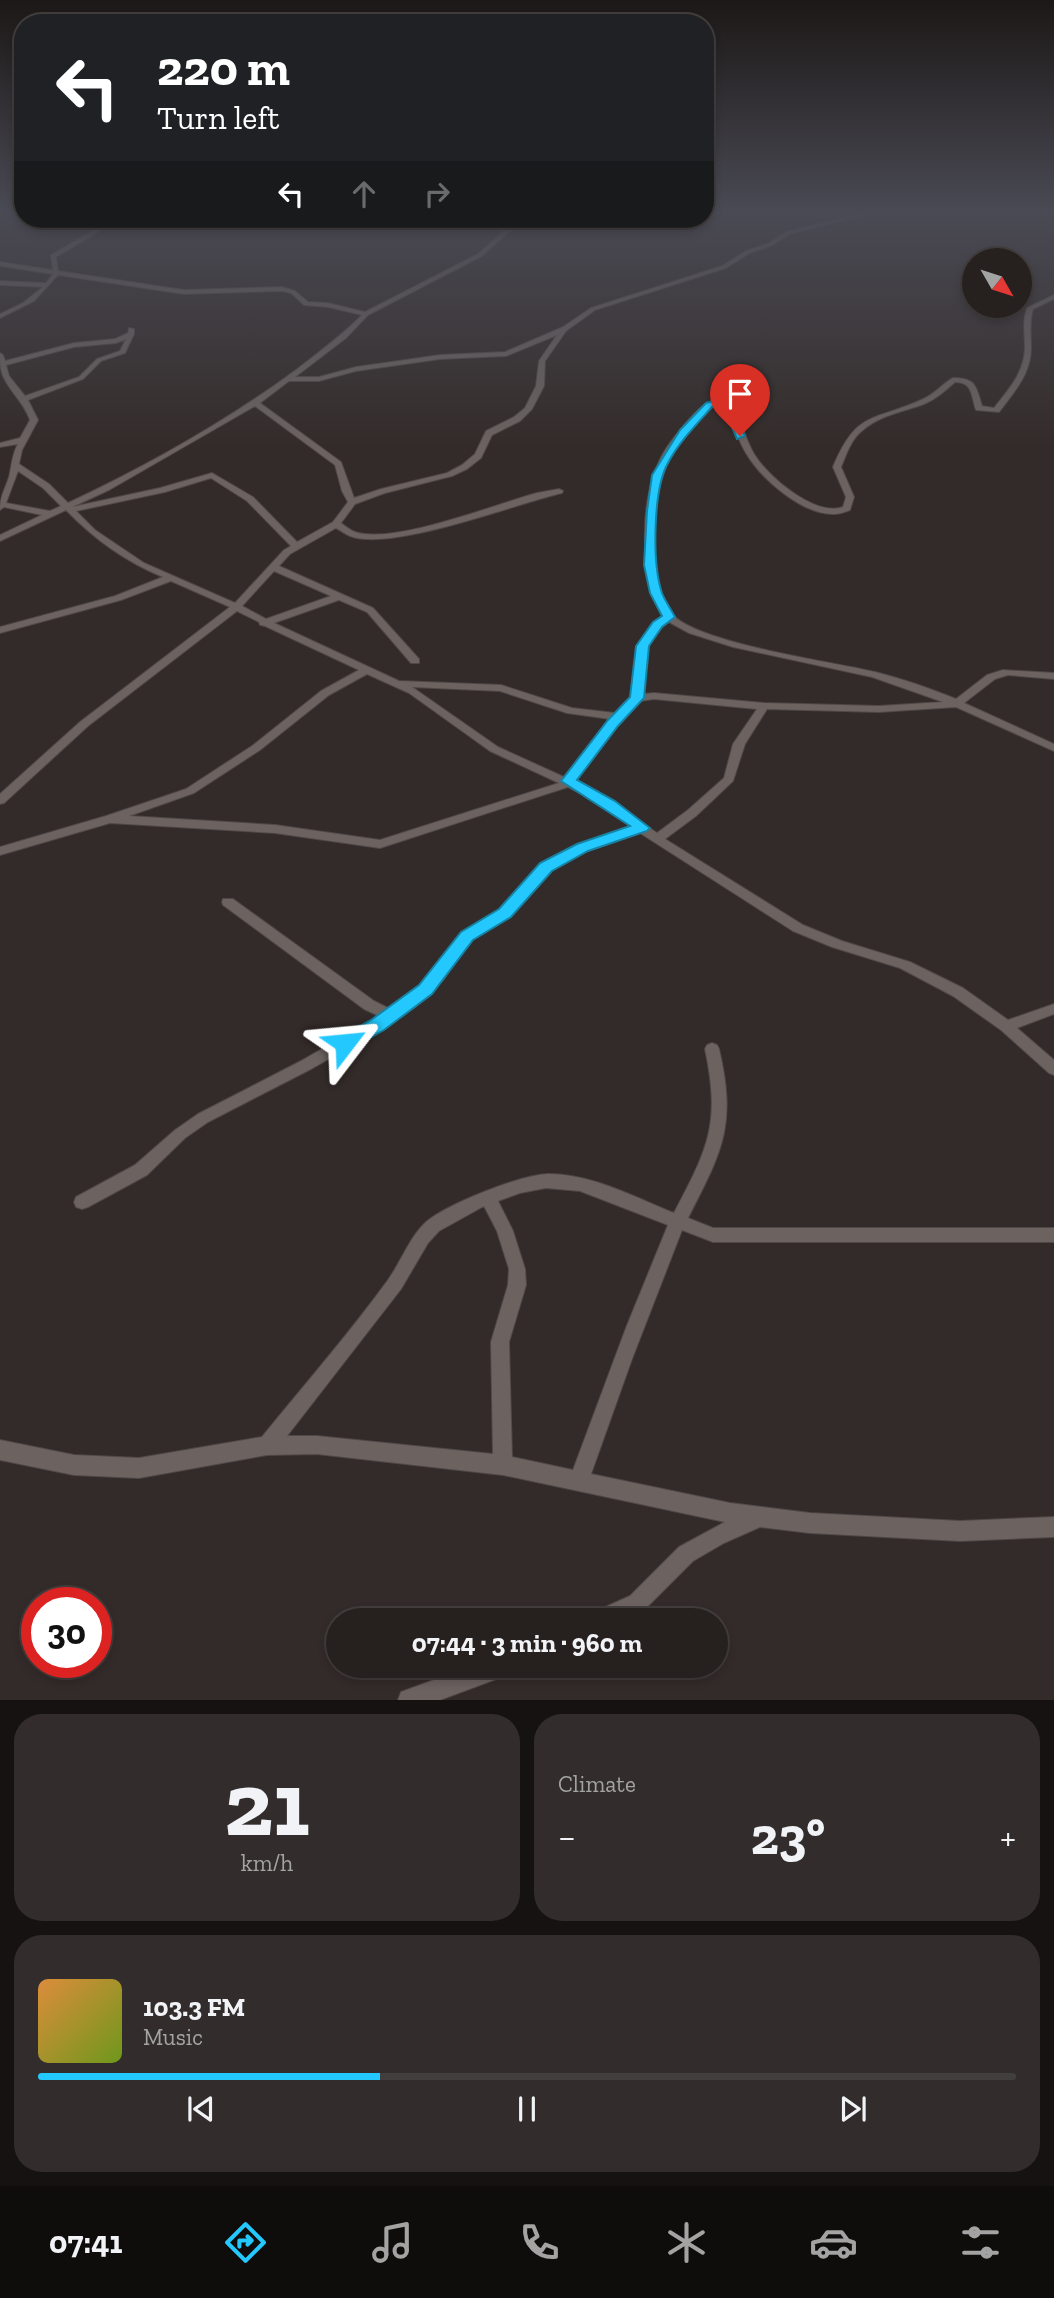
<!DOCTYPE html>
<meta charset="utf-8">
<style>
body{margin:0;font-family:"Zilla Slab",serif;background:#322d2c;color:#f1f3f6;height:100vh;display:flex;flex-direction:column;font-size:26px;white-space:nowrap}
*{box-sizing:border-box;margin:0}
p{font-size:23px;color:#a4a3a4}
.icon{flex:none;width:38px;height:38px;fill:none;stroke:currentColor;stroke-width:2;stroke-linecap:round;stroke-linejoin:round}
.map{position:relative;height:1700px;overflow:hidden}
.side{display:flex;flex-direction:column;gap:14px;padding:14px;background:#151211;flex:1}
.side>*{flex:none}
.top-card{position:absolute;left:14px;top:14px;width:700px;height:214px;border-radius:28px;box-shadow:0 4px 10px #0003,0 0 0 2px #423e3d;background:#202124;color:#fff;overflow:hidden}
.needle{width:46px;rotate:129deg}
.tools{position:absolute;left:962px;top:248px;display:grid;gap:14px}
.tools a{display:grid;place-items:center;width:70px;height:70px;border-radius:50%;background:#26201f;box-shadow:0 4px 10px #0003,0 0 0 2px #423e3d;font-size:35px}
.speed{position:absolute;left:21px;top:1587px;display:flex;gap:14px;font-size:35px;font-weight:700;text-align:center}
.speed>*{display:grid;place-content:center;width:91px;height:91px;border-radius:50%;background:#26201f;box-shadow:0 4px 10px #0003,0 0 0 2px #423e3d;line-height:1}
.speed .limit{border:10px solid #d22;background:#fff;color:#111}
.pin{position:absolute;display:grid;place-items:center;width:60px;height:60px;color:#fff;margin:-72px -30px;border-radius:50% 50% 50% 0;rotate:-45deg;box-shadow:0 0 7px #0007}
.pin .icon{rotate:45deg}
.me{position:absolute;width:77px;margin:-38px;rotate:61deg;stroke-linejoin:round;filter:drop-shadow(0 0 5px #0008)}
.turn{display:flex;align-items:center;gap:24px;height:147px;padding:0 28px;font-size:32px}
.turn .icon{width:91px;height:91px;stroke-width:2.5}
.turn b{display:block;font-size:49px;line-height:60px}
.lanes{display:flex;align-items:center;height:66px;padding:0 28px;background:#0003;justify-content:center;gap:35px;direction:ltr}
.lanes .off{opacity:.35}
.big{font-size:52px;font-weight:700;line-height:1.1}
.side .card{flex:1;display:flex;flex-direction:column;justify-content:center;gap:10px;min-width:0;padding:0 24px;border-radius:28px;background:#322d2c}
.side .dial{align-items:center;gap:0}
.dial b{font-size:91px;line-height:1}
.song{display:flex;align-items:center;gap:21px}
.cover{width:84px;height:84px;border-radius:10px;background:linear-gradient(135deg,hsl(30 70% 55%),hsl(80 70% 35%))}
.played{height:7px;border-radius:4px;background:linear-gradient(90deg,#23c9fe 35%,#423e3d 35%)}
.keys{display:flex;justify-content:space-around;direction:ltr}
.heat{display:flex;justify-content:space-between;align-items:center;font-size:38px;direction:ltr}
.side .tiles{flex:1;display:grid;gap:14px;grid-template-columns:1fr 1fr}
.card:last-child{grid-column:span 2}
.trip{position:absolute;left:326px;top:1608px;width:402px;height:70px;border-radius:35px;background:#26201f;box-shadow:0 4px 10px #0003,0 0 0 2px #423e3d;font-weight:700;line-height:70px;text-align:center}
.dock{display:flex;height:112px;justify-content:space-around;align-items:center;background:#0f0d0c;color:#a4a3a4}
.dock .icon{width:49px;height:49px}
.dock .current{color:#23c9fe}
.dock b{font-size:32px;color:#f1f3f6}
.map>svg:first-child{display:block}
</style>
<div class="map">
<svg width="1054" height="1700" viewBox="0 0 1054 1700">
<rect width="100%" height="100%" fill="#332b29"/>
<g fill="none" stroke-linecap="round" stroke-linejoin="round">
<defs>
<g id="minor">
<path d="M865 212H875L790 234 773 245 750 253 726 268 595 310 566 331 545 361 544 386 532 409 520 421 492 435 481 458 467 469 452 476 385 493 355 504 341 523C345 526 350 530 355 532 394 545 496 504 537 493L559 489 563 491 562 493C515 504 391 552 350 536 345 534 340 530 336 528L290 554 279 566 373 608 419 659V663H411L367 612 339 600 274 623 399 681 501 685 572 708 615 713 632 697 637 646 654 623 664 616C639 577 640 506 658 464 664 449 675 436 685 424 701 406 706 398 731 404 741 420 745 438 754 454 768 477 815 517 843 507L846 497 833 467C857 410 872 422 921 400 934 395 942 384 953 378 976 378 976 386 982 406L994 408C1009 389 1024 373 1025 348 1025 334 1022 322 1027 308L1054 295V299L1033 309C1029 322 1031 335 1031 348 1031 374 1014 392 999 412L976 410C971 396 973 382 955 382 945 391 936 399 924 404 903 412 880 415 863 430 851 439 847 453 841 467L854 497 850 510C845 512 840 514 834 514 803 515 761 479 746 453 737 439 734 422 725 408L716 405 712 407C672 441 656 474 655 527 654 554 653 592 672 614 696 643 833 662 875 672 903 679 929 688 956 699L987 675 1003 670 1054 673V679L1008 675 995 679 964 703 1054 744V751L956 707 879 712 767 709 745 744 733 781 696 816 665 839 803 925 842 941 910 962 963 988 1008 1020 1054 1004V1014L1017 1028 1054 1060V1075L1049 1073 1001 1030 953 996 900 968 832 947 793 931 640 833 582 853 550 870 510 916 472 939 443 980 415 1007 382 1029 311 1069 208 1122 185 1138 147 1175 88 1207 82 1209 76 1207 74 1202 76 1197 135 1165 175 1130 198 1114 301 1061 379 1016 364 1009 223 905 222 902 223 899H233L374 1001 390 1009 405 999 433 974 462 933 500 910 542 864 574 847 632 827 588 797 568 787 380 848 275 833 110 823 0 855V847L106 816 186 789 252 746 321 691 359 670 265 626 260 625 259 622 237 611 88 726 4 803 0 804V794L80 722 230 607 171 581 121 600 0 633V627L115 596 163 577C126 562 94 539 66 510L0 541V535L42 515 4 507 0 510C0 495 5 490 9 477 12 465 12 454 18 444L0 447V443L20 438 30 420C23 401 10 392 3 376 0 369 0 360 0 353L3 355 5 361 74 343 115 339 128 333 129 328 134 329V334L125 353 101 361 83 379 28 400 38 420 22 450 19 464 49 484 68 503C147 466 225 422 296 370 319 352 341 336 362 315L328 307 304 305 291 293 282 291 184 294 58 275 34 301 0 318V314L23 303 43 287 0 285V281L46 283 53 274 0 266V262L53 270 51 255 94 230 95 225 91 219H96L101 225 98 232 56 257 58 271 184 290 282 287 295 291 308 302 328 303 365 312 478 254 505 230 441 219 509 227 518 219H523L482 256 368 315 346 338 295 377H319L356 367 440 355 505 352 563 327 591 308 722 266 746 251 769 243 786 232ZM557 335 539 361 536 386 525 408 514 417 486 431 475 454 462 465 447 473 381 489 354 498 341 462 260 403 289 381H319L356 371 440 359 506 356ZM126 339 120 351 97 359 79 377 25 396 9 376 6 365 74 347 116 343ZM255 406 335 465 342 491 348 502 333 522 297 542 253 497 212 473 160 488 72 507 109 490ZM18 471 43 488 61 506 50 511 6 503ZM211 478 247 501 291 546 284 550 235 603 144 563 95 530 76 511 165 492ZM274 571 331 596 266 619 242 606ZM669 622 689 633 733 647 872 677 943 702 879 706 764 703 654 693 643 694C645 665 642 639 669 622ZM367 674 409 693 490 751 559 783 380 840 275 825 129 816 194 793 260 750 329 695ZM412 687 500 691 567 713 610 719 564 777 498 747ZM654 699 757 709 733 744 724 778 688 810 657 833 596 791 573 781 617 724 640 701Z"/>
<path d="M712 1043 717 1045 719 1049C737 1126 722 1151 688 1218L713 1228H1054V1242H713L682 1230 632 1359 591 1474 730 1503 810 1513 960 1521 1054 1517V1537L960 1541 810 1533 760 1527 724 1543 693 1561 644 1610 622 1620H589L592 1613 630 1596 679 1547 725 1522 503 1475 317 1454 267 1455 139 1478 74 1475 0 1460V1440L74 1455 139 1458 262 1437C304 1385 349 1334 388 1280 401 1262 409 1238 426 1222 447 1204 520 1175 548 1174 592 1174 634 1197 674 1213 708 1148 721 1124 705 1049L707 1045ZM546 1188 580 1191 668 1225 626 1328 573 1470 512 1457 509 1342 526 1285 525 1269 513 1231 498 1201 520 1193ZM484 1206 497 1231 509 1269 508 1285 491 1342 493 1454 317 1436H287L401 1289 428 1243 439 1231Z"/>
<path d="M472 1666H513L510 1674 440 1700H398L401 1692Z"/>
</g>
</defs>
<!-- minor casing -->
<use href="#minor" stroke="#4f4847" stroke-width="2"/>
<!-- minor -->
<use href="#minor" fill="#6c6361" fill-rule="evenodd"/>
</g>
<!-- sky -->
<linearGradient id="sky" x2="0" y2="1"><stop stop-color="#1c1817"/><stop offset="0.47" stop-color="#4a4a54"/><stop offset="1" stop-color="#4a4a54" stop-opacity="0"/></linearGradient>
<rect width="1054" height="450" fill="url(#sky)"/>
<!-- route -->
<path fill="#23c9fe" stroke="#1783a5" stroke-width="2" d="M716 400 732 404 745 436 737 439 724 408 712 407C696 425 679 442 668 463 653 489 652 564 662 593 665 601 671 609 675 617L662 627 649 646 644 698 618 726 577 780 615 801 650 828 647 831 588 851 552 871 511 917 473 940 432 994 384 1030 352 1048H338L336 1043 338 1038 371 1020 419 985 461 932 499 909 540 863 577 844 630 826 561 781 608 720 630 697 636 646 653 622 662 616 650 593 644 565 647 511 652 475 680 430 706 403Z"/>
</svg>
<div class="tools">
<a><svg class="needle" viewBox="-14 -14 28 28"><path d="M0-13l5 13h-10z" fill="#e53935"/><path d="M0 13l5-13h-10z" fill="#a4a3a4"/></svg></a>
</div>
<div class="speed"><div class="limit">30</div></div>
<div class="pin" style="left:740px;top:436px;background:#d93025"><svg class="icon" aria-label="arrive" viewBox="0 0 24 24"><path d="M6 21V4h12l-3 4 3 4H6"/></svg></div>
<svg class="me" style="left:345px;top:1043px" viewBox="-20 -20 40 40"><path d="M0-17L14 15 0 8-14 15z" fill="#23c9fe" stroke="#fff" stroke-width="4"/></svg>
<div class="trip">07:44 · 3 min · 960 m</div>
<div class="top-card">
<div class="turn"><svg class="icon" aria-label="left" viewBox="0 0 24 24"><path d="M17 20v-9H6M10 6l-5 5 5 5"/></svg><div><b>220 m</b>Turn left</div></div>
<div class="lanes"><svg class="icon" aria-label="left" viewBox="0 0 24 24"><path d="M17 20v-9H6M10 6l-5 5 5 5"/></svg><svg class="icon off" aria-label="ahead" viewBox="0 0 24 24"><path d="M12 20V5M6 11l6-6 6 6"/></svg><svg class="icon off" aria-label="right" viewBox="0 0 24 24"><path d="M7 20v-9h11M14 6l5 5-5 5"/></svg></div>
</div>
</div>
<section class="side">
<div class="tiles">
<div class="card dial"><b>21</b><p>km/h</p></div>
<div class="card"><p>Climate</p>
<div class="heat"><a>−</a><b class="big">23°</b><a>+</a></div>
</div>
<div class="card">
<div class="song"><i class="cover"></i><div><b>103.3 FM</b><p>Music</p></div></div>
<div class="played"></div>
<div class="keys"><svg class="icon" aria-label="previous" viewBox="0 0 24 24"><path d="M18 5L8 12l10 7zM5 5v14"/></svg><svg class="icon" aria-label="pause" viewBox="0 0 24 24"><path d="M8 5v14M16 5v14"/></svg><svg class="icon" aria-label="next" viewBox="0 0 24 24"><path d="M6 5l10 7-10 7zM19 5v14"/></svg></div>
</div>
</div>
</section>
<nav class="dock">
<b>07:41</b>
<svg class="icon current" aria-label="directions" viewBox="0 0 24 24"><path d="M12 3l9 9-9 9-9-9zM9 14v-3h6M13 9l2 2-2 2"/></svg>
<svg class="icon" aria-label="music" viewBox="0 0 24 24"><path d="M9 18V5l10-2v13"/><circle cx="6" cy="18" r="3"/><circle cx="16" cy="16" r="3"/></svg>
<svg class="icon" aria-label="phone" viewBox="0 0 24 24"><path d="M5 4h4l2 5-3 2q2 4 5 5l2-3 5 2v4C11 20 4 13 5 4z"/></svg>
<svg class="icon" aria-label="climate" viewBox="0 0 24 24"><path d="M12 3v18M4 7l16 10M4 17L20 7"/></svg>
<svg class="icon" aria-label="car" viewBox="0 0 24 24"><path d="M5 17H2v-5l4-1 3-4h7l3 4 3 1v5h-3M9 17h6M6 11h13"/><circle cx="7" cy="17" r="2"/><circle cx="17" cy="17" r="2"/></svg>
<svg class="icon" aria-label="filters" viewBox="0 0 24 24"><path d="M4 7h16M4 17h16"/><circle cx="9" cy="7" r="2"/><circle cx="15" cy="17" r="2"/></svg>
</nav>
